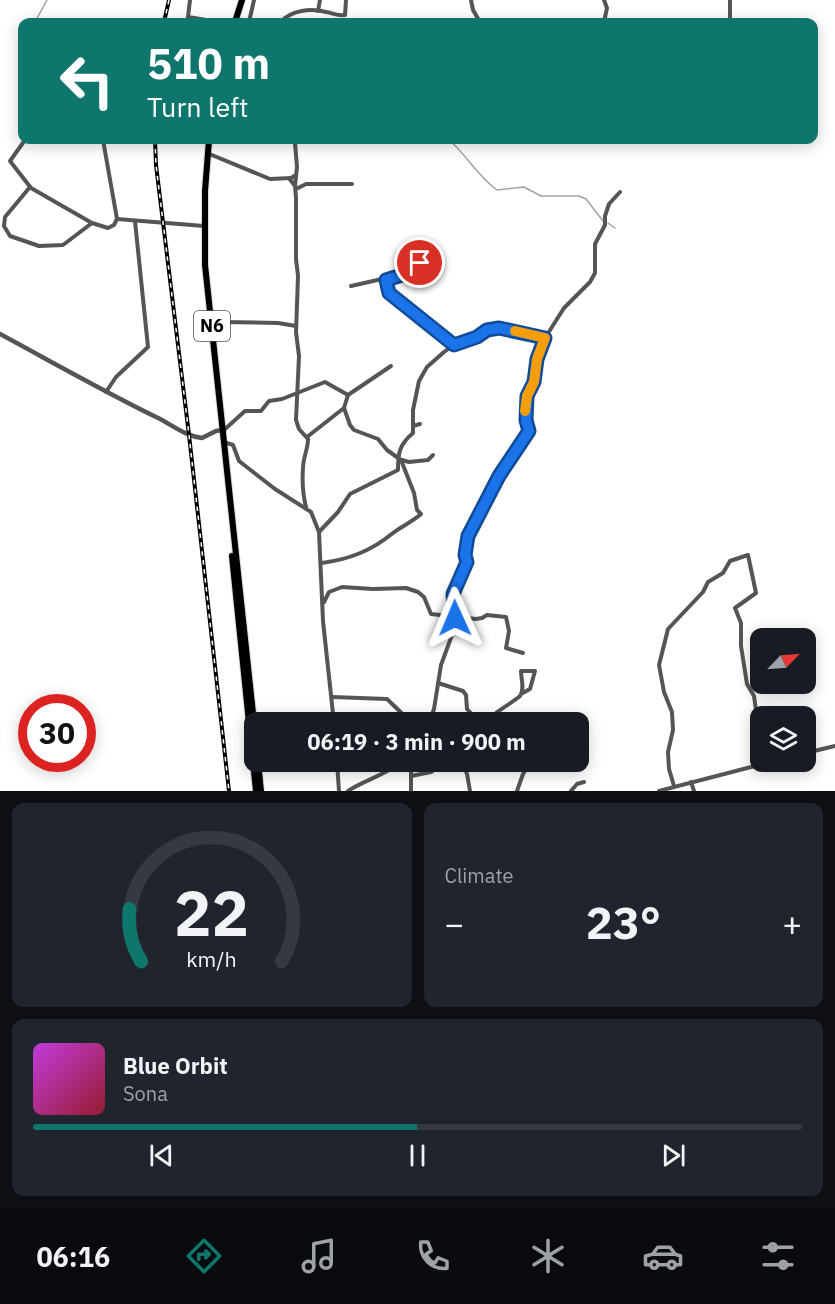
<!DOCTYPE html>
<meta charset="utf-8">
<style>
body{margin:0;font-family:"IBM Plex Sans",sans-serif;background:#20242c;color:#f1f3f6;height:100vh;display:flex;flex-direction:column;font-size:22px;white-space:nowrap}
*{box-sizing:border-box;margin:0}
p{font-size:20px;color:#9ea1a6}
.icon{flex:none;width:33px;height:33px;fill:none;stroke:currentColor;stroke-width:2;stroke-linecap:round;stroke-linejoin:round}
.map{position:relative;height:791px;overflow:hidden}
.side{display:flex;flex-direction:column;gap:12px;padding:12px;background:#0d0f14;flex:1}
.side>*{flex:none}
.banner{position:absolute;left:18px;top:18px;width:800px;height:126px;border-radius:12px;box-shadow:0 3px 15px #0003;background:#0f766e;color:#fff;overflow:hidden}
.needle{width:39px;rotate:65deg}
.buttons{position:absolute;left:750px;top:628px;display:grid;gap:12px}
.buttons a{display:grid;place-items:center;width:66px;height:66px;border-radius:12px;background:#171b24;box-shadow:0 3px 15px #0003;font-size:30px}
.speed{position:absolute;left:18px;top:694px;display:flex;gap:12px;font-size:30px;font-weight:700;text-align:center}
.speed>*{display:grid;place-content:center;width:78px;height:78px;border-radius:50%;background:#171b24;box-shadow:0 3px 15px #0003;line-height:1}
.speed .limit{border:9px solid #d22;background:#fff;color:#111}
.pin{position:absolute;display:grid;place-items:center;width:51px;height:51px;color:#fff;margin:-26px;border:3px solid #fff;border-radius:50%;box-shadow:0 2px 6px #0007}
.me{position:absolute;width:66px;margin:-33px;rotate:359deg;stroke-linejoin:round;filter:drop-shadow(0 0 4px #0008)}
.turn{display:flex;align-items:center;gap:21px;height:126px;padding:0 30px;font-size:27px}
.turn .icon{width:78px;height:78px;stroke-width:2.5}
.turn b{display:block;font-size:42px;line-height:51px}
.big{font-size:45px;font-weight:700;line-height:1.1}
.side .widget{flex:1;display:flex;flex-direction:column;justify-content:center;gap:9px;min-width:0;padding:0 21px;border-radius:12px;background:#20242c}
.side .dial{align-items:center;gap:0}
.dial svg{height:156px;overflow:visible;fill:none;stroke:#363941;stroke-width:7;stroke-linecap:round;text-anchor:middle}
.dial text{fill:#f1f3f6;stroke:none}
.song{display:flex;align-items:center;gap:18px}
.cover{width:72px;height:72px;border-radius:9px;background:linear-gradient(135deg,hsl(290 70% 55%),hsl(350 70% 35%))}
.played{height:6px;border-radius:3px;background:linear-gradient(90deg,#0f766e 50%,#363941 50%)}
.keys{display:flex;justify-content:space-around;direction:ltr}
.heat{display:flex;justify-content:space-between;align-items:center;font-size:33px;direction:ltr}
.side .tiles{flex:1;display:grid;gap:12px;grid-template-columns:1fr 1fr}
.widget:last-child{grid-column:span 2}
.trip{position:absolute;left:244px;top:712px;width:345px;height:60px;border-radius:12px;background:#171b24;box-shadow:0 3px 15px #0003;font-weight:700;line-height:60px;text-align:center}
.tabs{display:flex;height:96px;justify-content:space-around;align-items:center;background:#090b0e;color:#9ea1a6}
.tabs .icon{width:42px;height:42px}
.tabs .active{color:#0f766e}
.tabs b{font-size:27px;color:#f1f3f6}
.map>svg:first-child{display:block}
</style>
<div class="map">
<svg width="835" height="791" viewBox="0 0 835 791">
<rect width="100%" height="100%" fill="#fff"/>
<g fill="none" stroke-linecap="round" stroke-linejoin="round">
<!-- stream -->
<g stroke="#a3a3a3" stroke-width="1.5">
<path d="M35 22 47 0"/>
<path d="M449 140C467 155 477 176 497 190L524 187 541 196H579L586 199 603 221"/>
<path d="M608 223 615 228"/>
</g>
<defs>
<g id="trunk">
<path d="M235 22 242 0"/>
<path d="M209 140 205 191V265L255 732"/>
<path d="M232 556 256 791"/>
<path d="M258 762 261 791"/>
</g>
</defs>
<!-- trunk casing -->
<use href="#trunk" stroke="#dbdbdb" stroke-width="8"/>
<!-- minor -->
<g stroke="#555" stroke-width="4">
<path d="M190 0 188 17 218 22"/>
<path d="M471 0 473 10 480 22"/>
<path d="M318 11 320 0"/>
<path d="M249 22 254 0"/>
<path d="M281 22C291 10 311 8 326 12 333 13 337 16 345 15L346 0"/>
<path d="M604 22 607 8 604 0"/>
<path d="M730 22V0"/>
<path d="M25 140 10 161 31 188 92 223 108 228 114 225 117 219"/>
<path d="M103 140 117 219"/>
<path d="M277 140H291L295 143 297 167 295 186"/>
<path d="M207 153 270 179 291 178 296 175"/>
<path d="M289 178 295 186 296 198V259L298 276 296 332 299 356 296 420 299 429 308 439C308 449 303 458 303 468 302 481 303 495 306 507"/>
<path d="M30 187 5 217 4 226 10 236 39 246 63 245 92 223"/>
<path d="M296 189 306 184H352"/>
<path d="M117 219 204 226"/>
<path d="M386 280 408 272 420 263 437 264"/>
<path d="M351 286 382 279 386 280 389 293 395 300 454 345"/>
<path d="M212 324 221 322 278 323 296 326"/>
<path d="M106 392 116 377 148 347 135 221"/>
<path d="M413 426 420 424"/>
<path d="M224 430 245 411H261L269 401 282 399 325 382 348 395"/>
<path d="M307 437 344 408 348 395 391 366"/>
<path d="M224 442 233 445 239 461 275 489 311 512 319 532 323 621 334 723"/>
<path d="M402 460 409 462 428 460 433 455"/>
<path d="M319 532 338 512 350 494 398 470C398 453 399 445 413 433V410L419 381 427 367 444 352 455 344 477 337 487 330 499 328 545 338"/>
<path d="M322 563C350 559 371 551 393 533 402 526 412 522 421 514L417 510 414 493 401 460 387 450 378 439 354 430 350 425 344 408"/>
<path d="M324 602 329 592 342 587 373 589 406 588 418 592 424 597 431 614 476 619 482 618 487 615 506 617 509 631 506 648 523 653"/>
<path d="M438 683 463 691 466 695 467 709 480 723"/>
<path d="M332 697 387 699 412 723"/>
<path d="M429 723 434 709 441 665 452 635 455 618 453 594 467 562 465 555 468 535 499 476 529 431 526 420 527 396 534 382 537 359 545 338 564 308 590 282 595 273V244L605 225V216L609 204 620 192"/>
<path d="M485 723C495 711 508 706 520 696 525 689 521 679 521 671H535L530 689 521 694"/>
<path d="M806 753 835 746"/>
<path d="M337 762 339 791"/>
<path d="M411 762V791"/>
<path d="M462 762 467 774 470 791"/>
<path d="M411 776 431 772 447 762"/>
<path d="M691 782 694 791"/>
<path d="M674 786 669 769 668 752 673 730 672 712 664 692 659 665 668 629 703 592 708 582 723 573 730 561 748 555 756 593 735 608 741 623V646L747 684 754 696 760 739"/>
<path d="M348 791C364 780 386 775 401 762"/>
<path d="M517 791 523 774 531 762"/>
<path d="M571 791 577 784 584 782"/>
<path d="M659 791 770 762"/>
</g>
<!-- tertiary -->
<path stroke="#555" stroke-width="4.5" d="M0 334C52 362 103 391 156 417 171 424 185 436 202 438L216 431 223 430"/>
<!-- trunk -->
<use href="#trunk" stroke="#000" stroke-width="6"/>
<defs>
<g id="rail">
<path d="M164 22 169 0"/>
<path d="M155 140 156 165 189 435 229 791"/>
</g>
</defs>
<!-- rail casing -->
<use href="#rail" stroke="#000" stroke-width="4"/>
<!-- rail -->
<use href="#rail" stroke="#fff" stroke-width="1.5" stroke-dasharray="4.5" stroke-linecap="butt"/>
</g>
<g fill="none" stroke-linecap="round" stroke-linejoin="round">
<defs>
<path id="route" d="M420 263 408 273 386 280 389 293 454 345 477 337 487 330 499 328 545 338 537 359 534 382 527 396 526 420 529 431 499 476 468 536 465 555 467 562 453 594 455 618"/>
</defs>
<!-- route casing -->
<use href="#route" stroke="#114b97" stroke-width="15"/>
<!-- route -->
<use href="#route" stroke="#1a73e8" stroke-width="10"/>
<!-- slow -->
<path stroke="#f59e0b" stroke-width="10" d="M515 331 545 338 537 359 534 382 527 396 525 411"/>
</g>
<g text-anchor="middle" stroke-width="6" stroke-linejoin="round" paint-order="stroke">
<!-- shield labels -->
<rect fill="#fff" stroke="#4c4c4c" stroke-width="1.5" x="194" y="311" width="36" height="30" rx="4.5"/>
<g font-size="18" font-weight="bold" fill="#000">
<text x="212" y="332">N6</text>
</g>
</g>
</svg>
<div class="buttons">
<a><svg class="needle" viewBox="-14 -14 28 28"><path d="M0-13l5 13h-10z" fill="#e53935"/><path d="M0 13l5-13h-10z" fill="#9ea1a6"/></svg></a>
<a><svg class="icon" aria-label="layers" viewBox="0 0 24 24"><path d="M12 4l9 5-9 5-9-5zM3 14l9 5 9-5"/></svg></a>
</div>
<div class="speed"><div class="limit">30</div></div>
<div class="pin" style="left:420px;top:263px;background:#d93025"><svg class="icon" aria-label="arrive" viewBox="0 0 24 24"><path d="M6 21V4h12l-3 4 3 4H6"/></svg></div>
<svg class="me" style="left:455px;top:618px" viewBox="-20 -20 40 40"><path d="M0-17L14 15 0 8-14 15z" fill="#1a73e8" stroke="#fff" stroke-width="4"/></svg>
<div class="trip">06:19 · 3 min · 900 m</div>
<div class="banner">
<div class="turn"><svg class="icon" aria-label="left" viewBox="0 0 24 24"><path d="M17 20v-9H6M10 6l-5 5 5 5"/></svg><div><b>510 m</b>Turn left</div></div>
</div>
</div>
<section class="side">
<div class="tiles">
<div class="widget dial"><svg viewBox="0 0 100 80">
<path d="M14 69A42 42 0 1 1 86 69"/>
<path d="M14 69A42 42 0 0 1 8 42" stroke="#0f766e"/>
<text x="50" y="56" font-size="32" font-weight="700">22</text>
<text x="50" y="72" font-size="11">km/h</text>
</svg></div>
<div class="widget"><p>Climate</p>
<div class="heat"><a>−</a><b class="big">23°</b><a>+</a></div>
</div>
<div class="widget">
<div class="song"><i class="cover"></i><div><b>Blue Orbit</b><p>Sona</p></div></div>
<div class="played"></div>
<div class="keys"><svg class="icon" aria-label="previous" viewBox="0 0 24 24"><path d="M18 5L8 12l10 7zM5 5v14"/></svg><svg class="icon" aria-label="pause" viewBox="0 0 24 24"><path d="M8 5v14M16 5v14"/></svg><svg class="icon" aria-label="next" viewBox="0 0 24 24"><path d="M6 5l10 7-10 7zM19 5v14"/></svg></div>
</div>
</div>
</section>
<nav class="tabs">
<b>06:16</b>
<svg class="icon active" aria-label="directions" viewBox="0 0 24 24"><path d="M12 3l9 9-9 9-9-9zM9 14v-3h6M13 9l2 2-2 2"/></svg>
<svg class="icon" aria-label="music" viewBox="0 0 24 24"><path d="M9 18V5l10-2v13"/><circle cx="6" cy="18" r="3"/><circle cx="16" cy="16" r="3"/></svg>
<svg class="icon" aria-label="phone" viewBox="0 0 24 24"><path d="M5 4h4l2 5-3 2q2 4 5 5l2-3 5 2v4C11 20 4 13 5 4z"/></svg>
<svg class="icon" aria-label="climate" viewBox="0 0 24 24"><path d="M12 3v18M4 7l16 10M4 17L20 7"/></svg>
<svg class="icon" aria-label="car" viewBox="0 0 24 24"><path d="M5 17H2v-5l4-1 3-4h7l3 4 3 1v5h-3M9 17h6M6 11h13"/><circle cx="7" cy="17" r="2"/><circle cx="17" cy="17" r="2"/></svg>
<svg class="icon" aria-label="filters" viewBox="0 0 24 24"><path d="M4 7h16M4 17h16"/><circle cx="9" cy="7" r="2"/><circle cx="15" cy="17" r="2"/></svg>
</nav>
